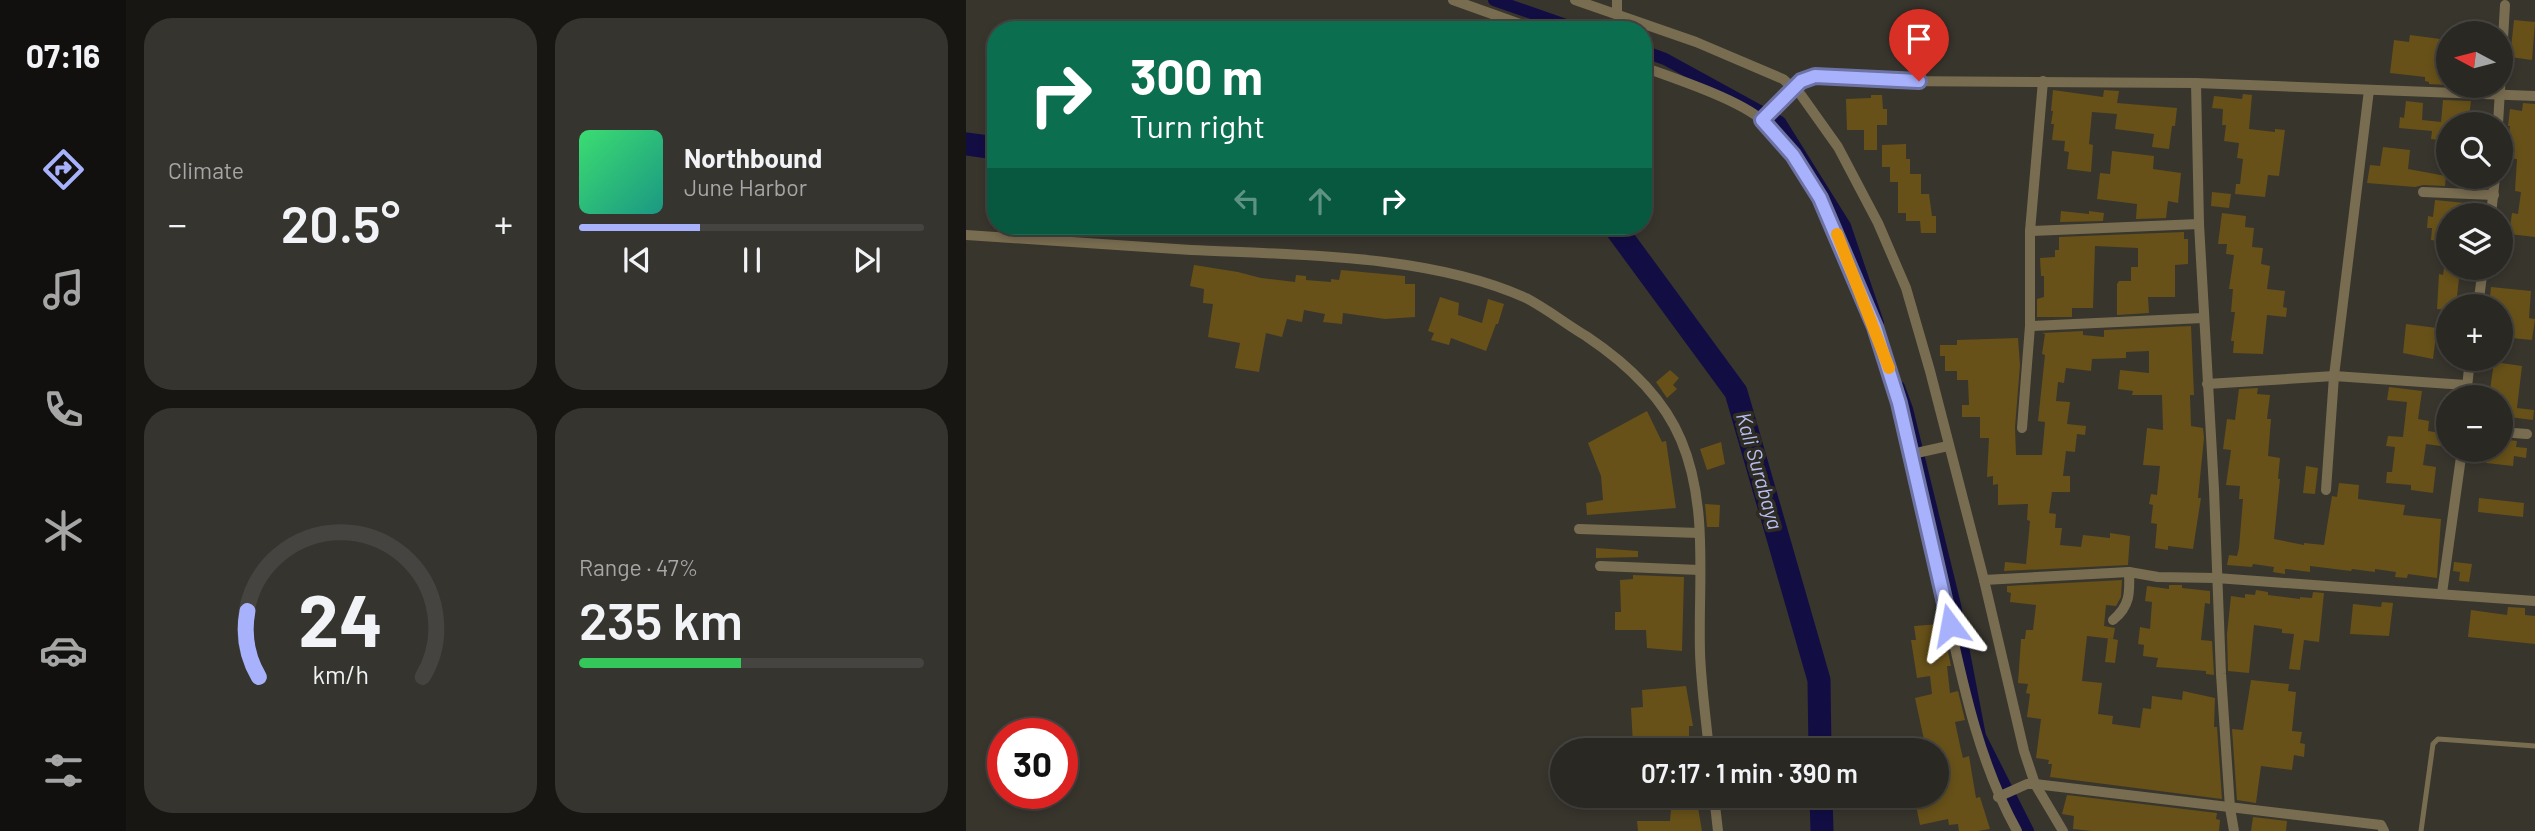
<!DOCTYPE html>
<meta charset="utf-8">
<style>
body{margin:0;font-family:Barlow,sans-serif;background:#36342f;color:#f1f3f6;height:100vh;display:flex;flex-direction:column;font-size:26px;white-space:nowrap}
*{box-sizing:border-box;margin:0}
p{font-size:23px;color:#a5a6a5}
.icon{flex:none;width:38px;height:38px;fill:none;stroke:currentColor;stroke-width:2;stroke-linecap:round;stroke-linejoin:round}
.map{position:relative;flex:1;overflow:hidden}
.details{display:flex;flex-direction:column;gap:18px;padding:18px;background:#171613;width:840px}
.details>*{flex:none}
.hud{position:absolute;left:21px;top:21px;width:665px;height:214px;border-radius:28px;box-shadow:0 4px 10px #0003,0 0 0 2px #464440;background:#0b6e4f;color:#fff;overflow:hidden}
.needle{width:46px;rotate:277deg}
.buttons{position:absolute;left:1470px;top:21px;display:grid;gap:14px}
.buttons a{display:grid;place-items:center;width:77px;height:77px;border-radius:50%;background:#2a2822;box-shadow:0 4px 10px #0003,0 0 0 2px #464440;font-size:35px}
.speed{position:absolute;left:21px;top:718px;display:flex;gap:14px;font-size:35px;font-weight:700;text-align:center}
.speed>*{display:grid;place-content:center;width:91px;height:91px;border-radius:50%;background:#2a2822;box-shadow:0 4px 10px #0003,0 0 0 2px #464440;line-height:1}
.speed .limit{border:10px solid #d22;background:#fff;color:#111}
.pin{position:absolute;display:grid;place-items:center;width:60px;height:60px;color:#fff;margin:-72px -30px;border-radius:50% 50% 50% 0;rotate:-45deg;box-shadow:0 0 7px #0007}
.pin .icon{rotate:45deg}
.me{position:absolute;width:77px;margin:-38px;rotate:347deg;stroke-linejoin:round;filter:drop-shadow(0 0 5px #0008)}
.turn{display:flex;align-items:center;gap:24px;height:147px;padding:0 28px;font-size:32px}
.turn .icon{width:91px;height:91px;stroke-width:2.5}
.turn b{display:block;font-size:49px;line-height:60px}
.lanes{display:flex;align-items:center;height:66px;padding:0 28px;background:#0003;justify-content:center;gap:35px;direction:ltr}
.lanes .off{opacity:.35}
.big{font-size:52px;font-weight:600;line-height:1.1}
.details .card{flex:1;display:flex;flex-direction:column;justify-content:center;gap:10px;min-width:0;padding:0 24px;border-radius:28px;background:#36342f}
.details .dial{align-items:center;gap:0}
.dial svg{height:182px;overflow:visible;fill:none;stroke:#464440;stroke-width:7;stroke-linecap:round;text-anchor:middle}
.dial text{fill:#f1f3f6;stroke:none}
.song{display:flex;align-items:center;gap:21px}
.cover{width:84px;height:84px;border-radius:10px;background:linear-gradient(135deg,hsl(140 70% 55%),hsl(170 70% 35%))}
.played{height:7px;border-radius:4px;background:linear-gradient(90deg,#a7b1fc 35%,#464440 35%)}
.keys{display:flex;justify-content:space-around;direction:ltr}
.heat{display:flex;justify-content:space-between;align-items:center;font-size:38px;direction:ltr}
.charge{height:10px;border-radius:5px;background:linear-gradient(90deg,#34c759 47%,#464440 0)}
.details .tiles{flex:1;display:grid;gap:18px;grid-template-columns:repeat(2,1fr)}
.trip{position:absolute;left:584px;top:738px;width:399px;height:70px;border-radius:35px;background:#2a2822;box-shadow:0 4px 10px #0003,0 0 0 2px #464440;font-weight:600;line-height:70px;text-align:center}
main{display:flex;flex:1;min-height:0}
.tab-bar{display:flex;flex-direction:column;width:126px;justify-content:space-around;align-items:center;background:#11100e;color:#a5a6a5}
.tab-bar .icon{width:49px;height:49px}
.tab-bar .selected{color:#a7b1fc}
.tab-bar b{font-size:32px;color:#f1f3f6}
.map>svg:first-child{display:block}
</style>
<main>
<nav class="tab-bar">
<b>07:16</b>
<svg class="icon selected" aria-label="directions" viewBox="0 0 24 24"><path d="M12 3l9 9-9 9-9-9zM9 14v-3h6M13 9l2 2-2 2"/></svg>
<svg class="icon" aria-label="music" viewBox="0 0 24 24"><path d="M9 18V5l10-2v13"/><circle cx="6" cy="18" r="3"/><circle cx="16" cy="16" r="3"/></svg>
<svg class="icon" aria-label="phone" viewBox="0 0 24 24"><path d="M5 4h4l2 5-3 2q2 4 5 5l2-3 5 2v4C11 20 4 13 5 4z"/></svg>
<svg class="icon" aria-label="climate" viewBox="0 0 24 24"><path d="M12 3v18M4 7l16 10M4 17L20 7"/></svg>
<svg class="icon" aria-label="car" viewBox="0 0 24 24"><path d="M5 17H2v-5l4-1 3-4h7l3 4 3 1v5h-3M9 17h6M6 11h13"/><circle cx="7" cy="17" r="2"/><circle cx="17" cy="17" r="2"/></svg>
<svg class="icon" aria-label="filters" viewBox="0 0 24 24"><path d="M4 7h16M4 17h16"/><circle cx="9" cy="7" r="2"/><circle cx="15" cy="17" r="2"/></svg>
</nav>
<section class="details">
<div class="tiles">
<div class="card"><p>Climate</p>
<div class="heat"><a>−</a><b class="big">20.5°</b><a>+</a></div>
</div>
<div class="card">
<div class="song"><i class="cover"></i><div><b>Northbound</b><p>June Harbor</p></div></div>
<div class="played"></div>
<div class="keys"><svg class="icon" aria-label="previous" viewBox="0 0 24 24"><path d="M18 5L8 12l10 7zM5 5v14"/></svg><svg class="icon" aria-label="pause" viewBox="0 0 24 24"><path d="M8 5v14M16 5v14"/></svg><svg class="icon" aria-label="next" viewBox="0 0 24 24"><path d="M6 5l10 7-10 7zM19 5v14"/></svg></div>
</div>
<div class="card dial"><svg viewBox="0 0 100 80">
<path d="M14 69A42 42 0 1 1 86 69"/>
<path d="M14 69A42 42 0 0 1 9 40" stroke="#a7b1fc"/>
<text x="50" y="56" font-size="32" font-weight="700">24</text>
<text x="50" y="72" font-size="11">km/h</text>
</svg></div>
<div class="card"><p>Range · 47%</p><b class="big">235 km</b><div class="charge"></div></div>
</div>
</section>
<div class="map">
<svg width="1569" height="831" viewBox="0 0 1569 831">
<rect width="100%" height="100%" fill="#38352d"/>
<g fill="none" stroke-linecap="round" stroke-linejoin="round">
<!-- canal -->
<g stroke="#120e44" stroke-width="12">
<path d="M528 0 614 30"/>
<path d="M677 51 699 59 814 122 879 226 912 323"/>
<path d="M933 387 941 409 989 605 1014 736 1062 831"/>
</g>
<!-- river -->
<g stroke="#120e44" stroke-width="23">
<path d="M0 144 30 148"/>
<path d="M648 226 770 392 853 680 854 751"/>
<path d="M855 796 856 831"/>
</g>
</g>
<!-- building -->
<g fill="#675119">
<path d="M1548 20 1569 22 1566 60 1544 57Z"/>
<path d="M1444 35 1482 40V85L1463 84V82L1459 81V77L1424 73 1428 40 1443 42Z"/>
<path d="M1087 90 1137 97 1138 90 1153 91 1151 103 1211 108 1209 126H1206L1203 149 1186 147 1188 134 1149 129 1151 114 1126 112 1123 144 1127 145 1125 172 1101 169 1103 152 1098 151 1099 141 1086 140 1088 124H1085L1087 111H1085Z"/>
<path d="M1277 94 1286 95 1283 129 1309 132V129L1319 130 1313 176 1302 175 1299 197 1269 194 1270 184H1274L1277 159 1271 158 1273 143 1258 141 1260 125H1256L1257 109 1246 108 1248 96 1276 99Z"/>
<path d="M905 95H916L917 109H921V125H911V150H898V130H881L880 99 905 98Z"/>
<path d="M1477 100 1505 101 1502 124H1482V141L1465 139 1466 131 1433 128 1434 117 1438 118 1440 101 1457 103 1456 120 1475 122Z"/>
<path d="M1557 103 1569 104V237L1543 234 1546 213 1552 214 1555 192 1549 191 1551 159 1540 158 1544 126H1542L1544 109 1556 111Z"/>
<path d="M940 144V159H944V174H955V194H963L966 216H970V233H955L954 221H940V213H932V182H924V167H916V145Z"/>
<path d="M1417 147 1444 150 1442 169 1480 176 1479 186 1457 185 1449 187 1401 183 1404 165 1414 166Z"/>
<path d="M1146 151 1188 156 1187 169 1215 173 1212 203 1202 201 1200 218 1170 219 1171 204 1131 199 1134 173 1144 174Z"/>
<path d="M1246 192 1265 194 1263 208 1245 206Z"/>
<path d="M1469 200 1519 205 1518 215H1482V242L1465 240 1466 228H1461L1462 216 1467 217Z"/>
<path d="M1095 211 1123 214V211L1138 213 1137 221 1094 222Z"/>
<path d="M1256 213 1280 216 1279 227 1288 228 1286 247 1297 248 1295 264 1304 266 1301 289 1319 291 1317 307 1321 308 1320 317 1301 315 1297 354 1267 353 1268 341H1265L1269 312H1265L1267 289H1263L1268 255 1260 254 1261 244H1252Z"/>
<path d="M1218 232V239H1222V264L1209 265V297H1182L1183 313 1151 315V284L1153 281H1165V267H1172V248L1129 246 1127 308H1106V317H1071V299L1078 297V276H1075L1074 258 1089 257V250H1093V237Z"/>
<path d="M228 265 272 272 295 278 329 282 330 275 340 276V280L365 282V279L373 280 375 270 439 276V284H449V317L419 319 377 313 376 324 357 322 359 314 338 310 336 322 321 319 316 337 300 333 293 372 269 368 274 343 242 337 247 304 237 303 238 289 224 286Z"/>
<path d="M1478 268 1494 269 1490 306H1482V310L1471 309 1473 274 1477 275Z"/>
<path d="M1525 287 1565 291 1563 318 1569 319 1566 340 1535 337V306H1523Z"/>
<path d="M474 297 493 303 492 315 516 323 522 299 538 304 532 324H530L520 351 485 338 483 345 465 340 468 333 462 331Z"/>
<path d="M1440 324 1471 328 1467 359 1437 353Z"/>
<path d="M1225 326 1228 395H1224L1225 426 1237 428 1238 438 1232 498H1235L1227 549 1202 546V550L1189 548 1191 524 1185 523 1187 505 1183 504 1185 494 1191 495 1194 466 1177 465 1181 428 1197 430 1196 395H1166L1167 391 1152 389 1154 370 1183 373V351L1160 352V358L1126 359 1125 371 1100 368 1098 383 1092 382 1090 401 1104 402 1101 424 1120 426 1119 435 1111 434 1109 452 1100 451 1097 476H1104V492H1086L1083 513 1090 514 1089 528H1096L1094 545 1115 547 1117 535 1144 538V533L1164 536 1162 565 1038 571 1039 562 1060 564 1064 521 1061 520 1062 504 1032 505V484L1027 485V476L1021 477 1023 438H1014V417H996V405H1003L1002 380H991V371H979V356H974V345H991V340L1052 338 1054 365 1049 427 1050 455H1076L1079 422 1072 421 1079 355 1076 354 1079 334 1076 333 1117 331V335L1138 337V330Z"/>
<path d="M1528 362 1556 366 1551 408 1568 410 1567 420 1535 416V397H1523Z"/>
<path d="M704 370 713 378 707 385 711 389 701 398 690 382Z"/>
<path d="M1423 387 1456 391 1452 419 1463 421 1462 431 1482 434V447L1460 444 1457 465 1470 467 1467 493 1445 490V485L1420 483 1421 472H1426L1429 447 1420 446 1422 436 1437 437 1441 402 1421 400Z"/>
<path d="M1292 388 1291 394 1304 395 1301 419H1305L1302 456 1314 458 1312 479H1314L1308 539 1338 545V543L1358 545 1366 496 1371 497 1373 483 1393 485 1392 499 1439 505 1437 515 1475 519 1471 578 1442 574 1441 578 1429 577 1430 572 1409 569V572L1386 569 1385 571 1344 566V572L1319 569V574L1307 572 1308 567 1287 564 1286 567 1261 565 1263 555 1271 556 1273 548 1277 499H1273L1274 486 1260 485 1265 450 1257 449 1261 419 1269 420 1273 389Z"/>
<path d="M681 411 696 442 700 441 710 508 621 515 620 503 637 500 635 476 622 443Z"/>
<path d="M1535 439 1551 441 1550 447 1561 448 1560 458 1548 456 1547 466 1520 463 1522 450H1535Z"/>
<path d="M755 442 759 464 741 470 734 449Z"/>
<path d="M1340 466 1352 468 1349 494 1337 493Z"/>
<path d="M1513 498 1558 503 1557 517 1512 512Z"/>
<path d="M739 504 754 505 753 527H741Z"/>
<path d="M630 548 672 551V557L630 558Z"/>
<path d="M1488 562 1506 564 1503 582 1493 581 1494 572 1487 571Z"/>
<path d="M667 575 718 577 716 651 681 648 680 630H649V612H655L654 580 667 579Z"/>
<path d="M1156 580 1155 597 1150 606 1140 605 1138 626 1149 628 1147 639 1121 636 1116 681 1136 683 1132 714 1147 716 1146 724 1174 728 1177 708 1185 709 1186 696 1216 700 1217 691 1249 698 1248 727H1251L1256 799 1084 777 1086 764H1082L1083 760 1070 758 1075 719 1061 717 1064 694 1060 693 1062 684 1052 683 1055 639H1059L1060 630H1067L1070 605 1044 602 1045 593 1041 592V586Z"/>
<path d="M1203 585H1216V588L1244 591V604L1239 603 1235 640 1246 641 1248 675 1240 674V671L1190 667 1192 658 1177 656 1178 645 1172 644 1174 627 1184 629 1186 602 1179 601 1181 586 1203 589Z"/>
<path d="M1290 590 1302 592V595L1334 599V597L1346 598 1347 592 1358 593 1353 642 1338 640 1334 670 1323 669 1328 634 1316 633V629L1288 625 1283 673 1262 671 1261 634 1265 596 1279 598V594L1289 595Z"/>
<path d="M1416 602 1427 603 1423 636 1384 634 1387 604 1415 607Z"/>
<path d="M1542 607 1559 608V615L1569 616V644L1502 637 1505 610 1541 615Z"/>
<path d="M974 624 977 653 982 652 985 666H981L984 693 992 691 999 720 989 722 995 750 997 758 1003 756 1010 798 1014 797 1024 829 1012 831H993L992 824 983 825 982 819 954 825 948 796H971V790L974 789 971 774V746L960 749 949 698 966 694 964 676 951 678 945 640H950L948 626Z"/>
<path d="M1142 638 1152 640 1149 663 1139 662Z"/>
<path d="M1285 680 1323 684 1322 691 1330 692 1326 731 1336 732 1334 743 1339 744 1338 757 1328 755 1326 770 1295 766 1290 803 1271 800 1266 729 1277 730Z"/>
<path d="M720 686 727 726H723V751H697L696 745H667L665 708 677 707 676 690Z"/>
<path d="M1101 795 1251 813 1250 819 1254 820 1253 831H1126L1107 829 1108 816 1096 814Z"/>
<path d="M706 796H730L736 831H672L671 821H704Z"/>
<path d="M1287 817 1321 821 1320 831H1285Z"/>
</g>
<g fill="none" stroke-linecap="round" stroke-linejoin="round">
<!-- lane -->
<path stroke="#796d51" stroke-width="5" d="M1455 831 1467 744 1472 739 1569 746"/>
<!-- street -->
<g stroke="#796d51" stroke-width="10">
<path d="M487 0 571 30"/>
<path d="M609 0 730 42 817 79 835 95 872 147 912 223 940 288 964 371 1018 580 1058 751 1069 784 1097 831"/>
<path d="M651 0V14"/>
<path d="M677 67C708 78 774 100 797 121 840 161 865 217 886 270 904 314 921 358 934 404 950 464 962 524 975 585 994 669 1009 755 1051 831"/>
<path d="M1230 83 1233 224 1248 489 1255 674 1264 808 1268 831"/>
<path d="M796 120 835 81 857 74 928 81 1230 83 1569 96"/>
<path d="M1532 124 1539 5"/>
<path d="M1457 192 1528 195"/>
<path d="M1525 215 1529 177"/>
<path d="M1064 231 1233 224"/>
<path d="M0 235C75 240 150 245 225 250 330 255 463 254 560 298 581 309 600 324 620 336 659 362 697 397 715 440 743 506 732 583 734 652 735 685 740 718 743 751"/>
<path d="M1512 306 1517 268"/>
<path d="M1064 326 1237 318"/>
<path d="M1241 384 1368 376 1500 385"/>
<path d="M1500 397 1504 359"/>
<path d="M1056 428 1064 326V231L1077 81"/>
<path d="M1535 432 1561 434"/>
<path d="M946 454 982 446"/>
<path d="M1360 490 1368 376 1403 90"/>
<path d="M613 529 733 533"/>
<path d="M634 566 734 570"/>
<path d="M1018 580 1163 572 1192 577 1250 578 1569 601"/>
<path d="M1476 593 1496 450"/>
<path d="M1147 620C1164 606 1164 593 1163 572"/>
<path d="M748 796 752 831"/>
<path d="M1032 797 1061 784H1069L1415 825 1418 831"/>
</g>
</g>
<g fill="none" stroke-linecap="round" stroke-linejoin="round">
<defs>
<path id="route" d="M953 81 849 76 835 81 796 120 827 155 854 198 909 327 933 403 984 625"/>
</defs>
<!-- route casing -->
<use href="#route" stroke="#6d73a4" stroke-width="18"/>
<!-- route -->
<use href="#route" stroke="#a7b1fc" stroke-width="12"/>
<!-- slow -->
<path stroke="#f59e0b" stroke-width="12" d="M871 234 923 368"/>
</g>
<g text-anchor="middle" stroke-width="7" stroke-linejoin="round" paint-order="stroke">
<!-- water labels -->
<g font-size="21" font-style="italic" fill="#b7bff5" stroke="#2e2b23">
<text transform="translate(793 471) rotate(74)" y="7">Kali Surabaya</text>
</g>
</g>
</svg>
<div class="buttons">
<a><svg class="needle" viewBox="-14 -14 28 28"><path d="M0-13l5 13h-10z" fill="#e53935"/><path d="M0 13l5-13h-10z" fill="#a5a6a5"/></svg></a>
<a><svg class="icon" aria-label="search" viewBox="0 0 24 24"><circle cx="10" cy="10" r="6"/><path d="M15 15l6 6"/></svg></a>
<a><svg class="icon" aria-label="layers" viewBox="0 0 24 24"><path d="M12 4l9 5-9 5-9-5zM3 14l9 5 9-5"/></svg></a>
<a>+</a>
<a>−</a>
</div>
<div class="speed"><div class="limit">30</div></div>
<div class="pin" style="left:953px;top:81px;background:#d93025"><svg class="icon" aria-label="arrive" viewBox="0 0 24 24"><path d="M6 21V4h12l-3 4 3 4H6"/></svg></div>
<svg class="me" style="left:984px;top:625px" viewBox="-20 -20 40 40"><path d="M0-17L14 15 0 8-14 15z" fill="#a7b1fc" stroke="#fff" stroke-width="4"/></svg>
<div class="trip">07:17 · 1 min · 390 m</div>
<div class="hud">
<div class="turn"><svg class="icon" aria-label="right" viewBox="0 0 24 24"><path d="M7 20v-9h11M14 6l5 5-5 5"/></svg><div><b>300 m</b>Turn right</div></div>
<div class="lanes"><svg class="icon off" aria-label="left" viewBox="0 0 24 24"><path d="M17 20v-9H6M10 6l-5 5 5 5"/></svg><svg class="icon off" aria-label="ahead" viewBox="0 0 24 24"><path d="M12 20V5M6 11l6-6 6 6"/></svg><svg class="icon" aria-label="right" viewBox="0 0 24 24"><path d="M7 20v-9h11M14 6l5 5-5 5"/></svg></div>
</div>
</div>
</main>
